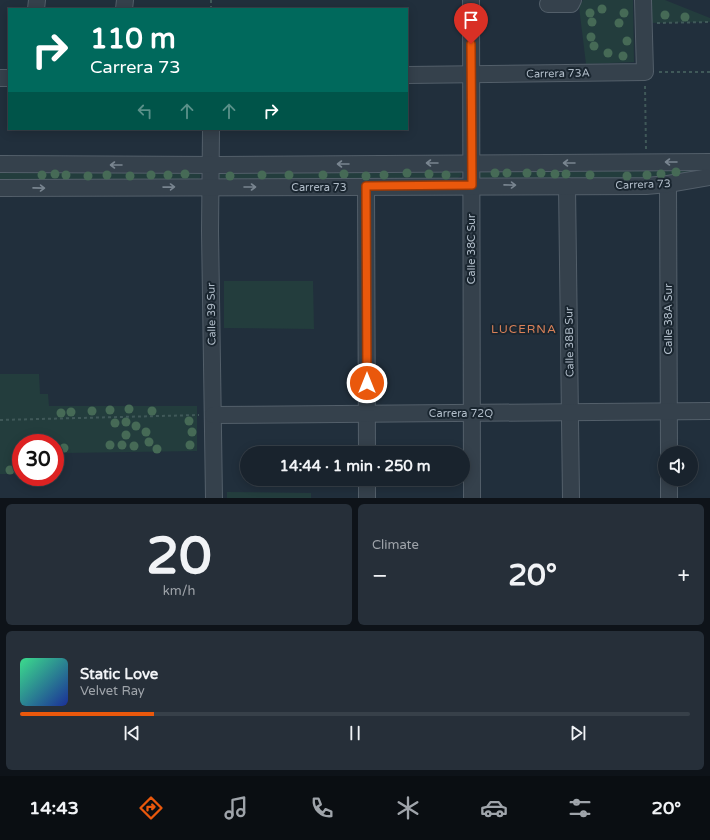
<!DOCTYPE html>
<meta charset="utf-8">
<style>
body{margin:0;font-family:"Varela Round",sans-serif;background:#262f39;color:#f1f3f6;height:100vh;display:flex;flex-direction:column;font-size:15px;white-space:nowrap}
*{box-sizing:border-box;margin:0}
p{font-size:13px;color:#9fa4aa}
.icon{flex:none;width:22px;height:22px;fill:none;stroke:currentColor;stroke-width:2;stroke-linecap:round;stroke-linejoin:round}
.map{position:relative;height:498px;overflow:hidden}
.details{display:flex;flex-direction:column;gap:6px;padding:6px;background:#0e1319;flex:1}
.details>*{flex:none}
.banner{position:absolute;left:8px;top:8px;width:400px;height:122px;border-radius:0px;box-shadow:0 2px 10px #0003,0 0 0 1px #374049;background:#00695c;color:#fff;overflow:hidden}
.buttons{position:absolute;left:658px;top:446px;display:grid;gap:8px}
.buttons a{display:grid;place-items:center;width:40px;height:40px;border-radius:50%;background:#19232d;box-shadow:0 2px 10px #0003,0 0 0 1px #374049;font-size:20px}
.speed{position:absolute;left:12px;top:434px;display:flex;gap:8px;font-size:20px;font-weight:700;text-align:center}
.speed>*{display:grid;place-content:center;width:52px;height:52px;border-radius:50%;background:#19232d;box-shadow:0 2px 10px #0003,0 0 0 1px #374049;line-height:1}
.speed .limit{border:6px solid #d22;background:#fff;color:#111}
.pin{position:absolute;display:grid;place-items:center;width:34px;height:34px;color:#fff;margin:-41px -17px;border-radius:50% 50% 50% 0;rotate:-45deg;box-shadow:0 0 4px #0007}
.pin .icon{rotate:45deg}
.me{position:absolute;width:44px;margin:-22px;rotate:0deg;stroke-linejoin:round;filter:drop-shadow(0 0 3px #0008)}
.turn{display:flex;align-items:center;gap:14px;height:84px;padding:0 16px;font-size:18px}
.turn .icon{width:52px;height:52px;stroke-width:2.5}
.turn b{display:block;font-size:28px;line-height:34px}
.lanes{display:flex;align-items:center;height:38px;padding:0 16px;background:#0003;justify-content:center;gap:20px;direction:ltr}
.lanes .off{opacity:.35}
.big{font-size:30px;font-weight:800;line-height:1.1}
.details .card{flex:1;display:flex;flex-direction:column;justify-content:center;gap:6px;min-width:0;padding:0 14px;border-radius:6px;background:#262f39}
.details .dial{align-items:center;gap:0}
.dial b{font-size:52px;line-height:1}
.song{display:flex;align-items:center;gap:12px}
.cover{width:48px;height:48px;border-radius:6px;background:linear-gradient(135deg,hsl(150 70% 55%),hsl(230 70% 35%))}
.played{height:4px;border-radius:2px;background:linear-gradient(90deg,#ea580c 20%,#374049 20%)}
.keys{display:flex;justify-content:space-around;direction:ltr}
.heat{display:flex;justify-content:space-between;align-items:center;font-size:22px;direction:ltr}
.details .tiles{flex:1;display:grid;gap:6px;grid-template-columns:1fr 1fr}
.card:last-child{grid-column:span 2}
.trip{position:absolute;left:240px;top:446px;width:230px;height:40px;border-radius:20px;background:#19232d;box-shadow:0 2px 10px #0003,0 0 0 1px #374049;font-weight:800;line-height:40px;text-align:center}
.tab-bar{display:flex;height:64px;justify-content:space-around;align-items:center;background:#0a0e12;color:#9fa4aa}
.tab-bar .icon{width:28px;height:28px}
.tab-bar .selected{color:#ea580c}
.tab-bar b{font-size:18px;color:#f1f3f6}
.map>svg:first-child{display:block}
</style>
<div class="map">
<svg width="710" height="498" viewBox="0 0 710 498">
<rect width="100%" height="100%" fill="#212f3c"/>
<!-- green -->
<g fill="#233d3d">
<path d="M583 0H633L634 62 586 64 579 7Z"/>
<path d="M650 0H665L710 18V22L651 23Z"/>
<path d="M479 168 710 169 638 181 479 179Z"/>
<path d="M0 169 201 173 200 178 196 180 0 179Z"/>
<path d="M462 171 461 176 458 178 222 181 218 176 221 172Z"/>
<path d="M224 281H313L314 329 224 328Z"/>
<path d="M0 374H39L40 394H48L49 406H197V451L65 453 55 463V443H21V474H0Z"/>
<path d="M227 492 311 493V498H227Z"/>
</g>
<g fill="none" stroke-linecap="round" stroke-linejoin="round">
<defs>
<g id="minor">
<path d="M471 0 472 498"/>
<path d="M548 4H571L573 0"/>
<path d="M36 9 37 0"/>
<path d="M124 9 125 0"/>
<path d="M407 75 645 72 643 0"/>
<path d="M0 78H9"/>
<path d="M211 129 210 231 214 498"/>
<path d="M0 164 218 165 710 162"/>
<path d="M668 184 669 453"/>
<path d="M366 186 367 453"/>
<path d="M567 186 571 498"/>
<path d="M0 188 646 186 668 184 710 177"/>
<path d="M213 415 710 411"/>
<path d="M367 479V498"/>
<path d="M669 479V498"/>
</g>
</defs>
<!-- minor casing -->
<use href="#minor" stroke="#535f6a" stroke-width="18"/>
<!-- path -->
<g stroke="#405959" stroke-width="2" stroke-dasharray="3 3" stroke-linecap="butt">
<path d="M211 9V0"/>
<path d="M657 23 710 22"/>
<path d="M659 72H710"/>
<path d="M645 86 646 150"/>
<path d="M0 420 199 415"/>
</g>
<!-- minor -->
<use href="#minor" stroke="#35414c" stroke-width="16"/>
</g>
<!-- trees -->
<g fill="#466a56">
<circle cx="602" cy="9" r="4.5"/>
<circle cx="590" cy="13" r="4.5"/>
<circle cx="624" cy="13" r="4.5"/>
<circle cx="665" cy="15" r="4.5"/>
<circle cx="685" cy="17" r="4.5"/>
<circle cx="592" cy="22" r="4.5"/>
<circle cx="619" cy="23" r="4.5"/>
<circle cx="591" cy="37" r="4.5"/>
<circle cx="627" cy="41" r="4.5"/>
<circle cx="594" cy="46" r="4.5"/>
<circle cx="608" cy="53" r="4.5"/>
<circle cx="623" cy="56" r="4.5"/>
<circle cx="676" cy="172" r="4.5"/>
<circle cx="407" cy="173" r="4.5"/>
<circle cx="495" cy="173" r="4.5"/>
<circle cx="507" cy="173" r="4.5"/>
<circle cx="527" cy="173" r="4.5"/>
<circle cx="541" cy="173" r="4.5"/>
<circle cx="55" cy="174" r="4.5"/>
<circle cx="185" cy="174" r="4.5"/>
<circle cx="344" cy="174" r="4.5"/>
<circle cx="429" cy="174" r="4.5"/>
<circle cx="555" cy="174" r="4.5"/>
<circle cx="566" cy="174" r="4.5"/>
<circle cx="661" cy="174" r="4.5"/>
<circle cx="42" cy="175" r="4.5"/>
<circle cx="66" cy="175" r="4.5"/>
<circle cx="107" cy="175" r="4.5"/>
<circle cx="151" cy="175" r="4.5"/>
<circle cx="168" cy="175" r="4.5"/>
<circle cx="262" cy="175" r="4.5"/>
<circle cx="289" cy="175" r="4.5"/>
<circle cx="323" cy="175" r="4.5"/>
<circle cx="384" cy="175" r="4.5"/>
<circle cx="446" cy="175" r="4.5"/>
<circle cx="590" cy="175" r="4.5"/>
<circle cx="647" cy="175" r="4.5"/>
<circle cx="88" cy="176" r="4.5"/>
<circle cx="130" cy="176" r="4.5"/>
<circle cx="230" cy="176" r="4.5"/>
<circle cx="366" cy="176" r="4.5"/>
<circle cx="627" cy="176" r="4.5"/>
<circle cx="129" cy="409" r="4.5"/>
<circle cx="110" cy="410" r="4.5"/>
<circle cx="92" cy="411" r="4.5"/>
<circle cx="152" cy="411" r="4.5"/>
<circle cx="71" cy="412" r="4.5"/>
<circle cx="61" cy="413" r="4.5"/>
<circle cx="189" cy="421" r="4.5"/>
<circle cx="126" cy="422" r="4.5"/>
<circle cx="115" cy="423" r="4.5"/>
<circle cx="136" cy="426" r="4.5"/>
<circle cx="146" cy="432" r="4.5"/>
<circle cx="192" cy="432" r="4.5"/>
<circle cx="126" cy="435" r="4.5"/>
<circle cx="149" cy="442" r="4.5"/>
<circle cx="110" cy="445" r="4.5"/>
<circle cx="122" cy="445" r="4.5"/>
<circle cx="190" cy="445" r="4.5"/>
<circle cx="134" cy="446" r="4.5"/>
<circle cx="64" cy="448" r="4.5"/>
<circle cx="157" cy="449" r="4.5"/>
<circle cx="10" cy="470" r="4.5"/>
</g>
<!-- one-way arrows -->
<defs><path id="oneway-shaft" d="M-6 0H5M1.5-3L5.5 0L1.5 3" fill="none" stroke-width="1.6" stroke-linecap="round" stroke-linejoin="round"/></defs>
<g stroke="#798590">
<use href="#oneway-shaft" transform="translate(671 162) rotate(180)"/>
<use href="#oneway-shaft" transform="translate(432 163) rotate(180)"/>
<use href="#oneway-shaft" transform="translate(569 163) rotate(180)"/>
<use href="#oneway-shaft" transform="translate(343 164) rotate(-180)"/>
<use href="#oneway-shaft" transform="translate(116 165) rotate(-180)"/>
<use href="#oneway-shaft" transform="translate(510 185) rotate(1)"/>
<use href="#oneway-shaft" transform="translate(169 187) rotate(-1)"/>
<use href="#oneway-shaft" transform="translate(250 187)"/>
<use href="#oneway-shaft" transform="translate(39 188) rotate(1)"/>
</g>
<g fill="none" stroke-linecap="round" stroke-linejoin="round">
<defs>
<path id="route" d="M367 383 366 186 472 185 471 44"/>
</defs>
<!-- route casing -->
<use href="#route" stroke="#983908" stroke-width="10"/>
<!-- route -->
<use href="#route" stroke="#ea580c" stroke-width="7"/>
</g>
<g text-anchor="middle" stroke-width="4" stroke-linejoin="round" paint-order="stroke">
<!-- street labels -->
<g font-size="11" fill="#b0bcc8" stroke="#1a2630">
<text transform="translate(558 73) rotate(-1)" y="4">Carrera 73A</text>
<text transform="translate(643 184) rotate(-2)" y="4">Carrera 73</text>
<text x="319" y="191">Carrera 73</text>
<text transform="translate(471 249) rotate(-90)" y="4">Calle 38C Sur</text>
<text transform="translate(211 314) rotate(-91)" y="4">Calle 39 Sur</text>
<text transform="translate(668 319) rotate(-90)" y="4">Calle 38A Sur</text>
<text transform="translate(569 342) rotate(-91)" y="4">Calle 38B Sur</text>
<text x="461" y="417">Carrera 72Q</text>
</g>
<!-- neighbourhood labels -->
<g font-size="12" letter-spacing="1" fill="#da8158" stroke="#1a2630">
<text x="524" y="333">LUCERNA</text>
</g>
</g>
</svg>
<div class="buttons">
<a><svg class="icon" aria-label="sound" viewBox="0 0 24 24"><path d="M4 9h4l5-4v14l-5-4H4zM17 9q2 3 0 6"/></svg></a>
</div>
<div class="speed"><div class="limit">30</div></div>
<div class="pin" style="left:471px;top:44px;background:#d93025"><svg class="icon" aria-label="arrive" viewBox="0 0 24 24"><path d="M6 21V4h12l-3 4 3 4H6"/></svg></div>
<svg class="me" style="left:367px;top:383px" viewBox="-20 -20 40 40"><circle r="17" fill="#ea580c" stroke="#fff" stroke-width="3"/><path d="M0-11L8 9 0 5-8 9z" fill="#fff"/></svg>
<div class="trip">14:44 · 1 min · 250 m</div>
<div class="banner">
<div class="turn"><svg class="icon" aria-label="right" viewBox="0 0 24 24"><path d="M7 20v-9h11M14 6l5 5-5 5"/></svg><div><b>110 m</b>Carrera 73</div></div>
<div class="lanes"><svg class="icon off" aria-label="left" viewBox="0 0 24 24"><path d="M17 20v-9H6M10 6l-5 5 5 5"/></svg><svg class="icon off" aria-label="ahead" viewBox="0 0 24 24"><path d="M12 20V5M6 11l6-6 6 6"/></svg><svg class="icon off" aria-label="ahead" viewBox="0 0 24 24"><path d="M12 20V5M6 11l6-6 6 6"/></svg><svg class="icon" aria-label="right" viewBox="0 0 24 24"><path d="M7 20v-9h11M14 6l5 5-5 5"/></svg></div>
</div>
</div>
<section class="details">
<div class="tiles">
<div class="card dial"><b>20</b><p>km/h</p></div>
<div class="card"><p>Climate</p>
<div class="heat"><a>−</a><b class="big">20°</b><a>+</a></div>
</div>
<div class="card">
<div class="song"><i class="cover"></i><div><b>Static Love</b><p>Velvet Ray</p></div></div>
<div class="played"></div>
<div class="keys"><svg class="icon" aria-label="previous" viewBox="0 0 24 24"><path d="M18 5L8 12l10 7zM5 5v14"/></svg><svg class="icon" aria-label="pause" viewBox="0 0 24 24"><path d="M8 5v14M16 5v14"/></svg><svg class="icon" aria-label="next" viewBox="0 0 24 24"><path d="M6 5l10 7-10 7zM19 5v14"/></svg></div>
</div>
</div>
</section>
<nav class="tab-bar">
<b>14:43</b>
<svg class="icon selected" aria-label="directions" viewBox="0 0 24 24"><path d="M12 3l9 9-9 9-9-9zM9 14v-3h6M13 9l2 2-2 2"/></svg>
<svg class="icon" aria-label="music" viewBox="0 0 24 24"><path d="M9 18V5l10-2v13"/><circle cx="6" cy="18" r="3"/><circle cx="16" cy="16" r="3"/></svg>
<svg class="icon" aria-label="phone" viewBox="0 0 24 24"><path d="M5 4h4l2 5-3 2q2 4 5 5l2-3 5 2v4C11 20 4 13 5 4z"/></svg>
<svg class="icon" aria-label="climate" viewBox="0 0 24 24"><path d="M12 3v18M4 7l16 10M4 17L20 7"/></svg>
<svg class="icon" aria-label="car" viewBox="0 0 24 24"><path d="M5 17H2v-5l4-1 3-4h7l3 4 3 1v5h-3M9 17h6M6 11h13"/><circle cx="7" cy="17" r="2"/><circle cx="17" cy="17" r="2"/></svg>
<svg class="icon" aria-label="filters" viewBox="0 0 24 24"><path d="M4 7h16M4 17h16"/><circle cx="9" cy="7" r="2"/><circle cx="15" cy="17" r="2"/></svg>
<b>20°</b>
</nav>
